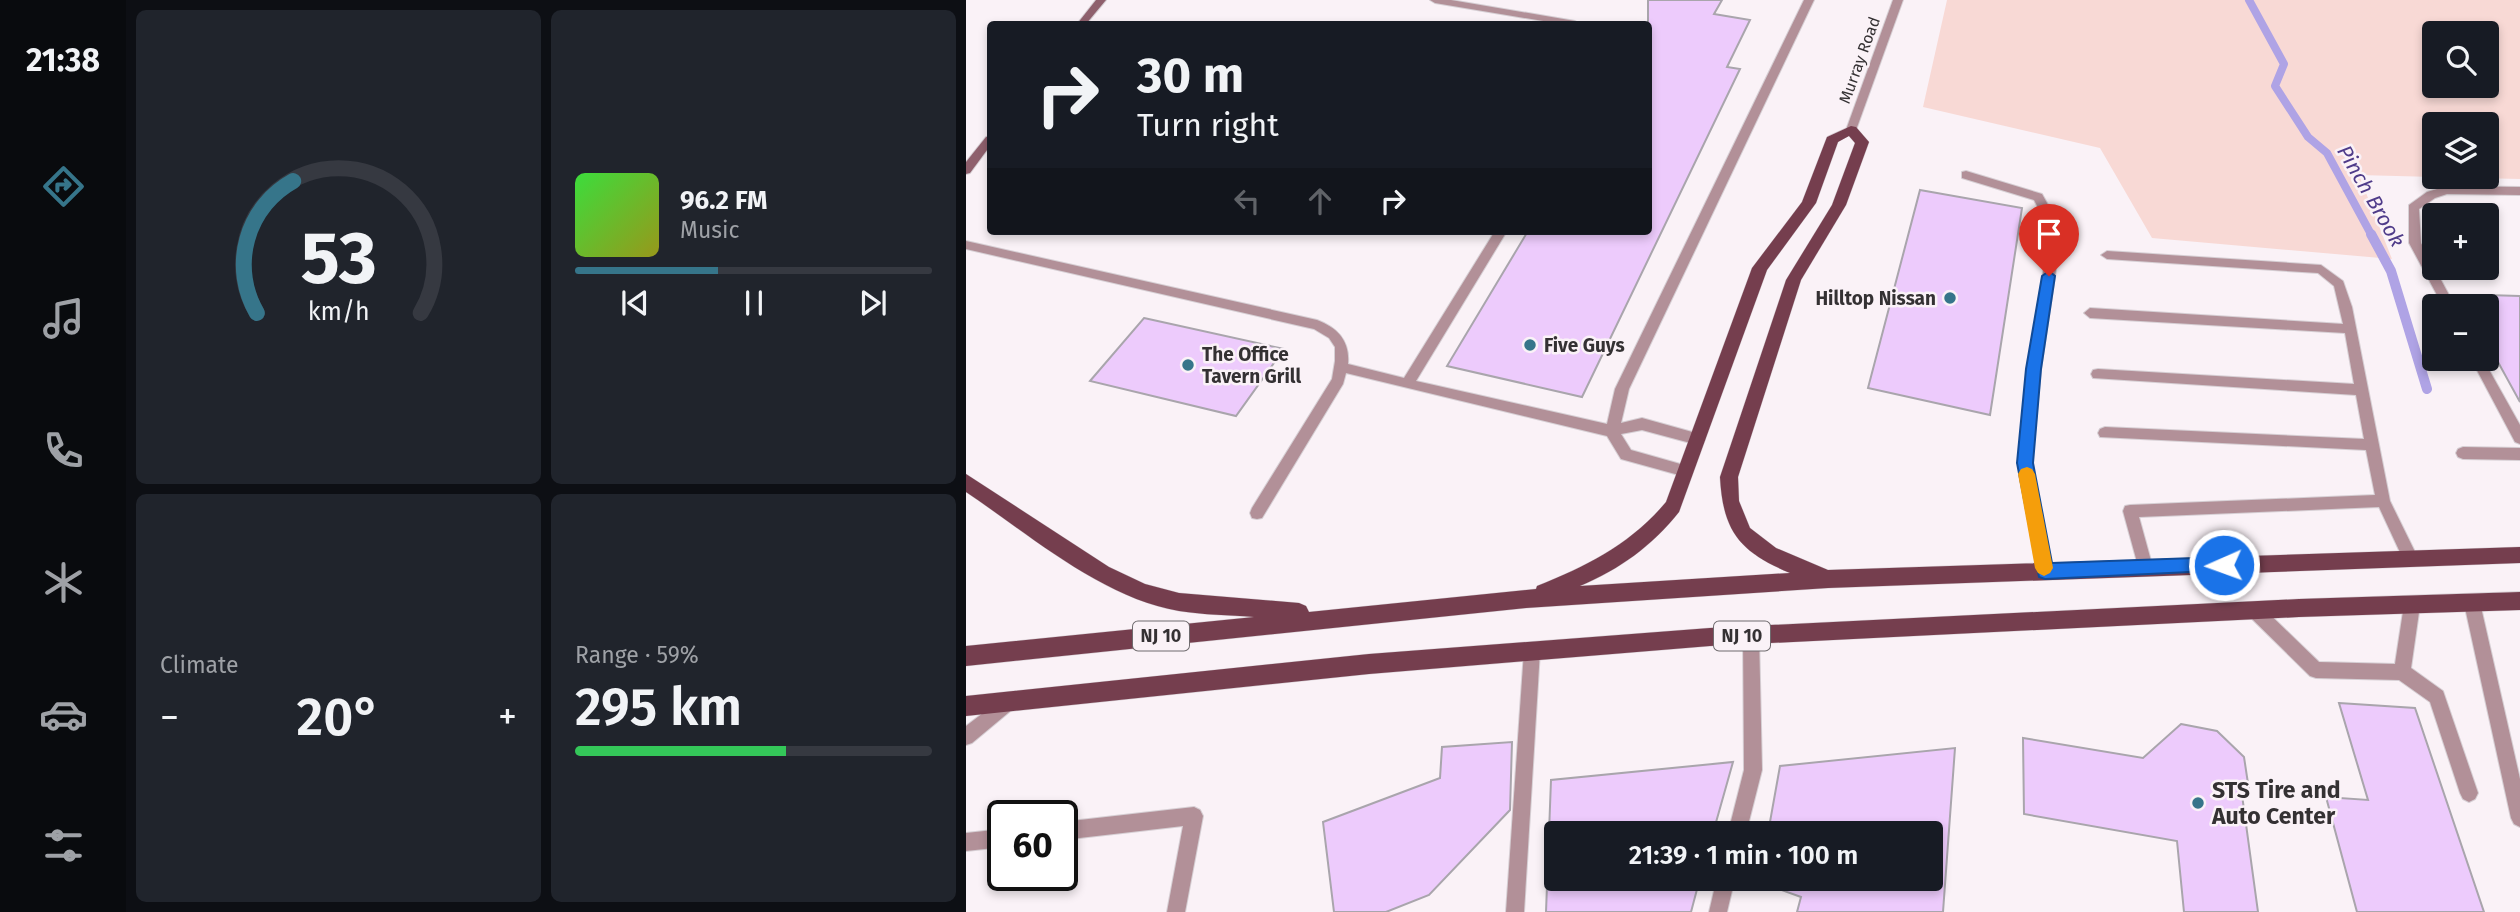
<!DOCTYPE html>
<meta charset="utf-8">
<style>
body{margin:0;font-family:"Fira Sans",sans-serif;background:#20242c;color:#f1f3f6;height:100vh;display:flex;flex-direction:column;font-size:26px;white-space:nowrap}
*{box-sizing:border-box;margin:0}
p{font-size:23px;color:#9ea1a6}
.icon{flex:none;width:38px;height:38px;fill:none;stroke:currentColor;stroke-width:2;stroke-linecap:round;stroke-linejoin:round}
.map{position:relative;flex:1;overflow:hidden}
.sheet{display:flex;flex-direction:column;gap:10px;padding:10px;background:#0d0f14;width:840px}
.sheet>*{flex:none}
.top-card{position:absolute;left:21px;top:21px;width:665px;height:214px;border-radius:7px;box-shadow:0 4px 10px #0003;background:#171b24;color:#f1f3f6;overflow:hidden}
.fabs{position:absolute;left:1456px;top:21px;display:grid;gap:14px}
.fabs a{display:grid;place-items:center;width:77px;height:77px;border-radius:7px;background:#171b24;box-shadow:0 4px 10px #0003;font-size:35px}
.speed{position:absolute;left:21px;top:800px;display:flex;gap:14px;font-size:35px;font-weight:700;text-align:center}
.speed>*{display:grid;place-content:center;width:91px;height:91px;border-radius:50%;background:#171b24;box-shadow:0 4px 10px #0003;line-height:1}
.speed .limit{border:4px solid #111;border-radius:10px;background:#fff;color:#111}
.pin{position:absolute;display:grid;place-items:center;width:60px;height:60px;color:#fff;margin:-72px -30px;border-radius:50% 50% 50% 0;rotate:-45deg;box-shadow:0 0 7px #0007}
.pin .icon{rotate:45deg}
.me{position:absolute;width:77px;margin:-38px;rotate:268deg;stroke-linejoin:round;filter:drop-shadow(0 0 5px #0008)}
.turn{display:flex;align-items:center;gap:24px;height:147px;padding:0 35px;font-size:32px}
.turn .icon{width:91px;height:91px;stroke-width:2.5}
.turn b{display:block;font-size:49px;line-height:60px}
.lanes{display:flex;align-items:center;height:66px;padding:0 35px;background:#0003;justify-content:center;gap:35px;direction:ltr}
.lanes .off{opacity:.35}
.big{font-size:52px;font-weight:600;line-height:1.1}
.sheet .widget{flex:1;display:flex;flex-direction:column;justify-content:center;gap:10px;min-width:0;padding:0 24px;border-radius:10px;background:#20242c}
.sheet .dial{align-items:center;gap:0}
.dial svg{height:182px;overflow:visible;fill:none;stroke:#363941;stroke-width:7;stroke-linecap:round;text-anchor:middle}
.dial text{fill:#f1f3f6;stroke:none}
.song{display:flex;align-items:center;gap:21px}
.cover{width:84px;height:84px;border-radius:10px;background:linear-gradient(135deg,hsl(120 70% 55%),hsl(60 70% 35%))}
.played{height:7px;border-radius:4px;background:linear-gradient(90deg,#36758a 40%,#363941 40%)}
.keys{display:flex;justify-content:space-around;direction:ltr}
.heat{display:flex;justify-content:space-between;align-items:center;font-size:38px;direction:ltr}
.charge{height:10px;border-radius:5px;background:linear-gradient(90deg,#34c759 59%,#363941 0)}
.sheet .tiles{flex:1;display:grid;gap:10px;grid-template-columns:repeat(2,1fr)}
.trip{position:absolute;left:578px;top:821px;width:399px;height:70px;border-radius:7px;background:#171b24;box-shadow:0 4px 10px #0003;font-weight:600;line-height:70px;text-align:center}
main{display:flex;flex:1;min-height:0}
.tab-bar{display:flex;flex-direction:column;width:126px;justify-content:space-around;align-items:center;background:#090b0e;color:#9ea1a6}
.tab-bar .icon{width:49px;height:49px}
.tab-bar .selected{color:#36758a}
.tab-bar b{font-size:32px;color:#f1f3f6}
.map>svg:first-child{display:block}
</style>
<main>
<nav class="tab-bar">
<b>21:38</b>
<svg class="icon selected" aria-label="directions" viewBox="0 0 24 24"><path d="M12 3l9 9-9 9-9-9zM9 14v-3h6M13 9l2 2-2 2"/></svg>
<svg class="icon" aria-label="music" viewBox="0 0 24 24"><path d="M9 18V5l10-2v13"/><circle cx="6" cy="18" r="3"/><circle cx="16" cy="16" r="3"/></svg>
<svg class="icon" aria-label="phone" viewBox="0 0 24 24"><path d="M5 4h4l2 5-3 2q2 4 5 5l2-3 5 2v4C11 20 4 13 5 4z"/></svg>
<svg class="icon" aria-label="climate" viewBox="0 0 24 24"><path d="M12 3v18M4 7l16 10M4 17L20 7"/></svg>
<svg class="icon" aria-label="car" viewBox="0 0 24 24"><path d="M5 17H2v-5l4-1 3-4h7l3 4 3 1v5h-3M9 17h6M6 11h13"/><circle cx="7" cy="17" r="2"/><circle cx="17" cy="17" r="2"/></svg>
<svg class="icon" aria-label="filters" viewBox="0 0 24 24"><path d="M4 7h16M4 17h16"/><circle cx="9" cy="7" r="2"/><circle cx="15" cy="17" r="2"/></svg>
</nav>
<section class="sheet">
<div class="tiles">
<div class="widget dial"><svg viewBox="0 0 100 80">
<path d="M14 69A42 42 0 1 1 86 69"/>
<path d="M14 69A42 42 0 0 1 30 11" stroke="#36758a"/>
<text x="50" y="56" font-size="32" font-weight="700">53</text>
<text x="50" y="72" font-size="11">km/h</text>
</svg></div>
<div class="widget">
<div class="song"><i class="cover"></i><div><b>96.2 FM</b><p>Music</p></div></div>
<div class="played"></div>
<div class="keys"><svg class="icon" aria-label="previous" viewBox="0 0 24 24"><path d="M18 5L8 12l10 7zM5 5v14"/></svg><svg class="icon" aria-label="pause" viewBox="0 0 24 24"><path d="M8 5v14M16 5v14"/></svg><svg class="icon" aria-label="next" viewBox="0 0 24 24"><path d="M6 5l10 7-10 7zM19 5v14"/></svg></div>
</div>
<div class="widget"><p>Climate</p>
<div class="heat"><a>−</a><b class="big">20°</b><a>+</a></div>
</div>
<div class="widget"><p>Range · 59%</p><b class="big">295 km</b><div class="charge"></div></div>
</div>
</section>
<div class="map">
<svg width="1554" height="912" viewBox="0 0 1554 912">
<rect width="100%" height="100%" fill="#faf2f7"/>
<!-- green -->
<path fill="#f8d9d5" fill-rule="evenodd" d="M981 0H1554V179L1470 177H1521V124H1468V177L1393 175 1426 259 1186 238 1134 148 957 107ZM1468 33H1521V86H1468Z"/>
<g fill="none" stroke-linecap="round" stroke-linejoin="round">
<!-- stream-far1 -->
<path stroke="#afa3e5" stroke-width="8" d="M1283 0 1318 64 1309 86 1342 137 1361 153 1406 236"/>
<!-- stream -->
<path stroke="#afa3e5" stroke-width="10" d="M1405 234 1425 271 1461 389"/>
</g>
<!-- building -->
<g fill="#edcbfc" stroke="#a9a5ac" stroke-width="2">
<path d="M682 0H756L748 14 784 20 761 67 774 69 616 397 481 366 562 231H682Z"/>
<path d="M954 190 1056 208 1024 415 902 388Z"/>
<path d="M1521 295 1554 296V402L1521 342Z"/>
<path d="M178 318 318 349 270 416 124 381Z"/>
<path d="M1373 703 1449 708 1518 912H1391L1360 797 1402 800Z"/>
<path d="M1215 724 1251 731 1278 757 1283 790 1276 795 1292 912H1218L1211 841 1058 814 1057 738 1177 758Z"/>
<path d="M546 742 544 810 463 895 420 912H368L357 822 474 778 476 747Z"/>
<path d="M989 748 977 912H831L835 897 793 882 794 878H964V833H802L814 766Z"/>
<path d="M767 762 747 833H590V878H734L725 912H580L585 780Z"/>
</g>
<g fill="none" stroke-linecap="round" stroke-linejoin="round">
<defs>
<g id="lane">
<path d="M464 0H485L609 21 614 24H595L469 3Z"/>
<path d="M838 0H848L663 389 655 423 676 418 737 435 739 439 737 443 732 445 676 430 655 434 665 450 725 467 727 471 725 475 720 477 655 459 641 436 380 373 377 384 296 518 291 519 286 518 284 513 286 508 366 379 369 361V347L363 338 348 329 0 249V241L351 320C372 328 384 341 382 364L438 378 529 231H541L450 381 641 424 649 389Z"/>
<path d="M1000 171 1076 194 1096 230 1075 369 1066 463 1087 571 1084 576 1079 578 1074 576 1071 571 1052 463 1061 369 1084 230 1068 200 996 178V172Z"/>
<path d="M1481 186 1554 187V195L1481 194 1469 198 1453 209 1455 243 1489 306H1477L1443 243V205L1461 192Z"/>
<path d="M1141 251 1355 265 1377 281 1386 307 1424 501 1452 558 1449 563 1444 565 1439 563 1413 507 1173 517 1187 568 1184 573 1179 575 1174 573 1157 511 1159 506 1164 505 1409 495 1400 450 1134 437 1132 433 1134 429 1139 427 1398 439 1390 395 1127 378 1125 374 1127 370 1132 369 1388 384 1379 333 1124 318 1118 313 1124 308 1377 324 1368 286 1352 273 1141 259 1135 255Z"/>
<path d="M1505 359H1517L1554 425V444L1549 442Z"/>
<path d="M1497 447 1554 448V460L1497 459 1492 457 1490 453 1492 449Z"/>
<path d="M1506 596 1511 598 1514 603 1554 779V827L1548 824 1545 818 1498 603 1501 598Z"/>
<path d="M1446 598 1452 600 1454 605 1445 668 1477 691 1512 793 1509 799 1503 802 1497 799 1494 793 1464 702 1433 680 1350 678 1344 676 1282 615 1280 610 1282 605 1288 603 1294 605 1353 662 1429 664 1438 605 1440 600Z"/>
<path d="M785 627 791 630 793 635 796 770 780 833H762L778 770 777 635 779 630Z"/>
<path d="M566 643 572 646 574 651 558 912H540L558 651 560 646Z"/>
<path d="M42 694 48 696 50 702 48 708 6 743 0 745V726Z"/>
<path d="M228 807 234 810 237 816 219 912H201L217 826 96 840V822Z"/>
<path d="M37 829V847L0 851V833Z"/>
<path d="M751 878H769L761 912H743Z"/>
</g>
<path id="street" d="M927 0H937L890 130 885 133 881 132 880 130Z"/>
<g id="secondary">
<path d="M130 0H140L120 24H111Z"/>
<path d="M24 136V146L4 173 0 174V162L20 137Z"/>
</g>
<g id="primary">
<path d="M885 126 890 127 903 142 880 205 835 280 772 477 773 501 784 528 810 548 862 570 1554 547V563L862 588 560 608 0 666V646L288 617C263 615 238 615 213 611 136 598 64 535 0 492V474L143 567 179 584 213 593 333 603 340 606 343 612 570 589 571 586C621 566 665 544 700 502L786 268 836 202 861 137ZM883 136 889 143 866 205 820 280 754 477C757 532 774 552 824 573L614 586C654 569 686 546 713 512L801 270 850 203 872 142Z"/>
<path d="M1554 592V610L1333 617 744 646 403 674 0 716V696L403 654 744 628 1333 599Z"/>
</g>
</defs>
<!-- lane casing -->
<use href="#lane" stroke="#d6cfd4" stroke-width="2"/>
<!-- street casing -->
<use href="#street" stroke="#d6cfd4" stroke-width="2"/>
<!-- secondary casing -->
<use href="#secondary" stroke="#d6cfd4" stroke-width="2"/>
<!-- primary casing -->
<use href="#primary" stroke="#d6cfd4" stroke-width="1"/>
<!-- lane -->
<use href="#lane" fill="#b29098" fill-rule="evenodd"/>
<!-- street -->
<use href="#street" fill="#b29098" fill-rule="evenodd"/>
<!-- secondary -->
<use href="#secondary" fill="#8f606d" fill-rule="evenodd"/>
<!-- primary -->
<use href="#primary" fill="#753e4e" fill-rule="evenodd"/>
</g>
<!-- route -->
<path fill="#1a73e8" stroke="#114b97" stroke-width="2" d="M1083 271 1089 276 1075 369 1067 463 1086 563 1258 557 1265 559 1267 565 1265 570 1079 579 1073 577 1051 463 1060 369 1076 276Z"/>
<!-- slow -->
<path fill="#f59e0b" d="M1061 467 1066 469 1069 474 1087 568 1084 573 1078 576 1072 573 1069 568 1052 474 1055 469Z"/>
<!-- markers -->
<g fill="#36758a" stroke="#faf2f7" stroke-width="2.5">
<circle cx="984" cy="298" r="7"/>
<circle cx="564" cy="345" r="7"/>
<circle cx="222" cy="365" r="7"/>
<circle cx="1232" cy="803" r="7"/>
</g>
<g text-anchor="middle" stroke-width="5" stroke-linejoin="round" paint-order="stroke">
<!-- far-street labels -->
<g font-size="16" fill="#343133" stroke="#faf2f7">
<text transform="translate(893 60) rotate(-70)" y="6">Murray Road</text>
</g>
<!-- shield labels -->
<g fill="#faf2f7" stroke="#6f6b6e" stroke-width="2">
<rect x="167" y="621.5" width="56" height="29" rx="5"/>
<rect x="748" y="621.5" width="56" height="29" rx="5"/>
</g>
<g font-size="18" font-weight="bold" fill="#343133">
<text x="195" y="642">NJ 10</text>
<text x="776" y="642">NJ 10</text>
</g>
<!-- poi labels -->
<g font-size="19" font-weight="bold" fill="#343133" stroke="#faf2f7" text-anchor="start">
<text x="970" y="305" text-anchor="end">Hilltop Nissan</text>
<text x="578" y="352">Five Guys</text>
<text x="236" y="361">The Office<tspan x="236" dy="22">Tavern Grill</tspan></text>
</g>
<!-- water labels -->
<g font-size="21" font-style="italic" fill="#4f3b89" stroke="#faf2f7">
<text transform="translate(1405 196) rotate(60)" y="7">Pinch Brook</text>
</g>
<!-- near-poi labels -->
<g font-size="23" font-weight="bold" fill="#343133" stroke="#faf2f7" text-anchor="start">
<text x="1246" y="798">STS Tire and<tspan x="1246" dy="26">Auto Center</tspan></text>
</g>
</g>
</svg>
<div class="fabs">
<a><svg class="icon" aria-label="search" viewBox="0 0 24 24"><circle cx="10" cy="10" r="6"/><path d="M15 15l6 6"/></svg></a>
<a><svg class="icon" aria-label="layers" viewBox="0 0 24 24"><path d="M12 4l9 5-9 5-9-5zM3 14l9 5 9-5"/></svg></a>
<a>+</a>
<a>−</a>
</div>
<div class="speed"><div class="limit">60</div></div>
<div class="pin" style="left:1083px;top:276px;background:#d93025"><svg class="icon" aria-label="arrive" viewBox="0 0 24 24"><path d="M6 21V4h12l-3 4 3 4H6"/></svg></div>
<svg class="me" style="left:1258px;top:565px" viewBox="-20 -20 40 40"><circle r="17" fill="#1a73e8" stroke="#fff" stroke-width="3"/><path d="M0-11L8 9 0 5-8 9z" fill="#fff"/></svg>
<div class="trip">21:39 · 1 min · 100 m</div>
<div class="top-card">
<div class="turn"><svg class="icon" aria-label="right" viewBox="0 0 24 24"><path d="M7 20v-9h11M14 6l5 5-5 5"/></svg><div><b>30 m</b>Turn right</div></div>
<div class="lanes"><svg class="icon off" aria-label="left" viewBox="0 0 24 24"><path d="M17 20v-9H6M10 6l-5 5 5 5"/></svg><svg class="icon off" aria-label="ahead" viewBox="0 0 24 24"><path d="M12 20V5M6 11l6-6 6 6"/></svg><svg class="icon" aria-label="right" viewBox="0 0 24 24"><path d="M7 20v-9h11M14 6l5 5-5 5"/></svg></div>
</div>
</div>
</main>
